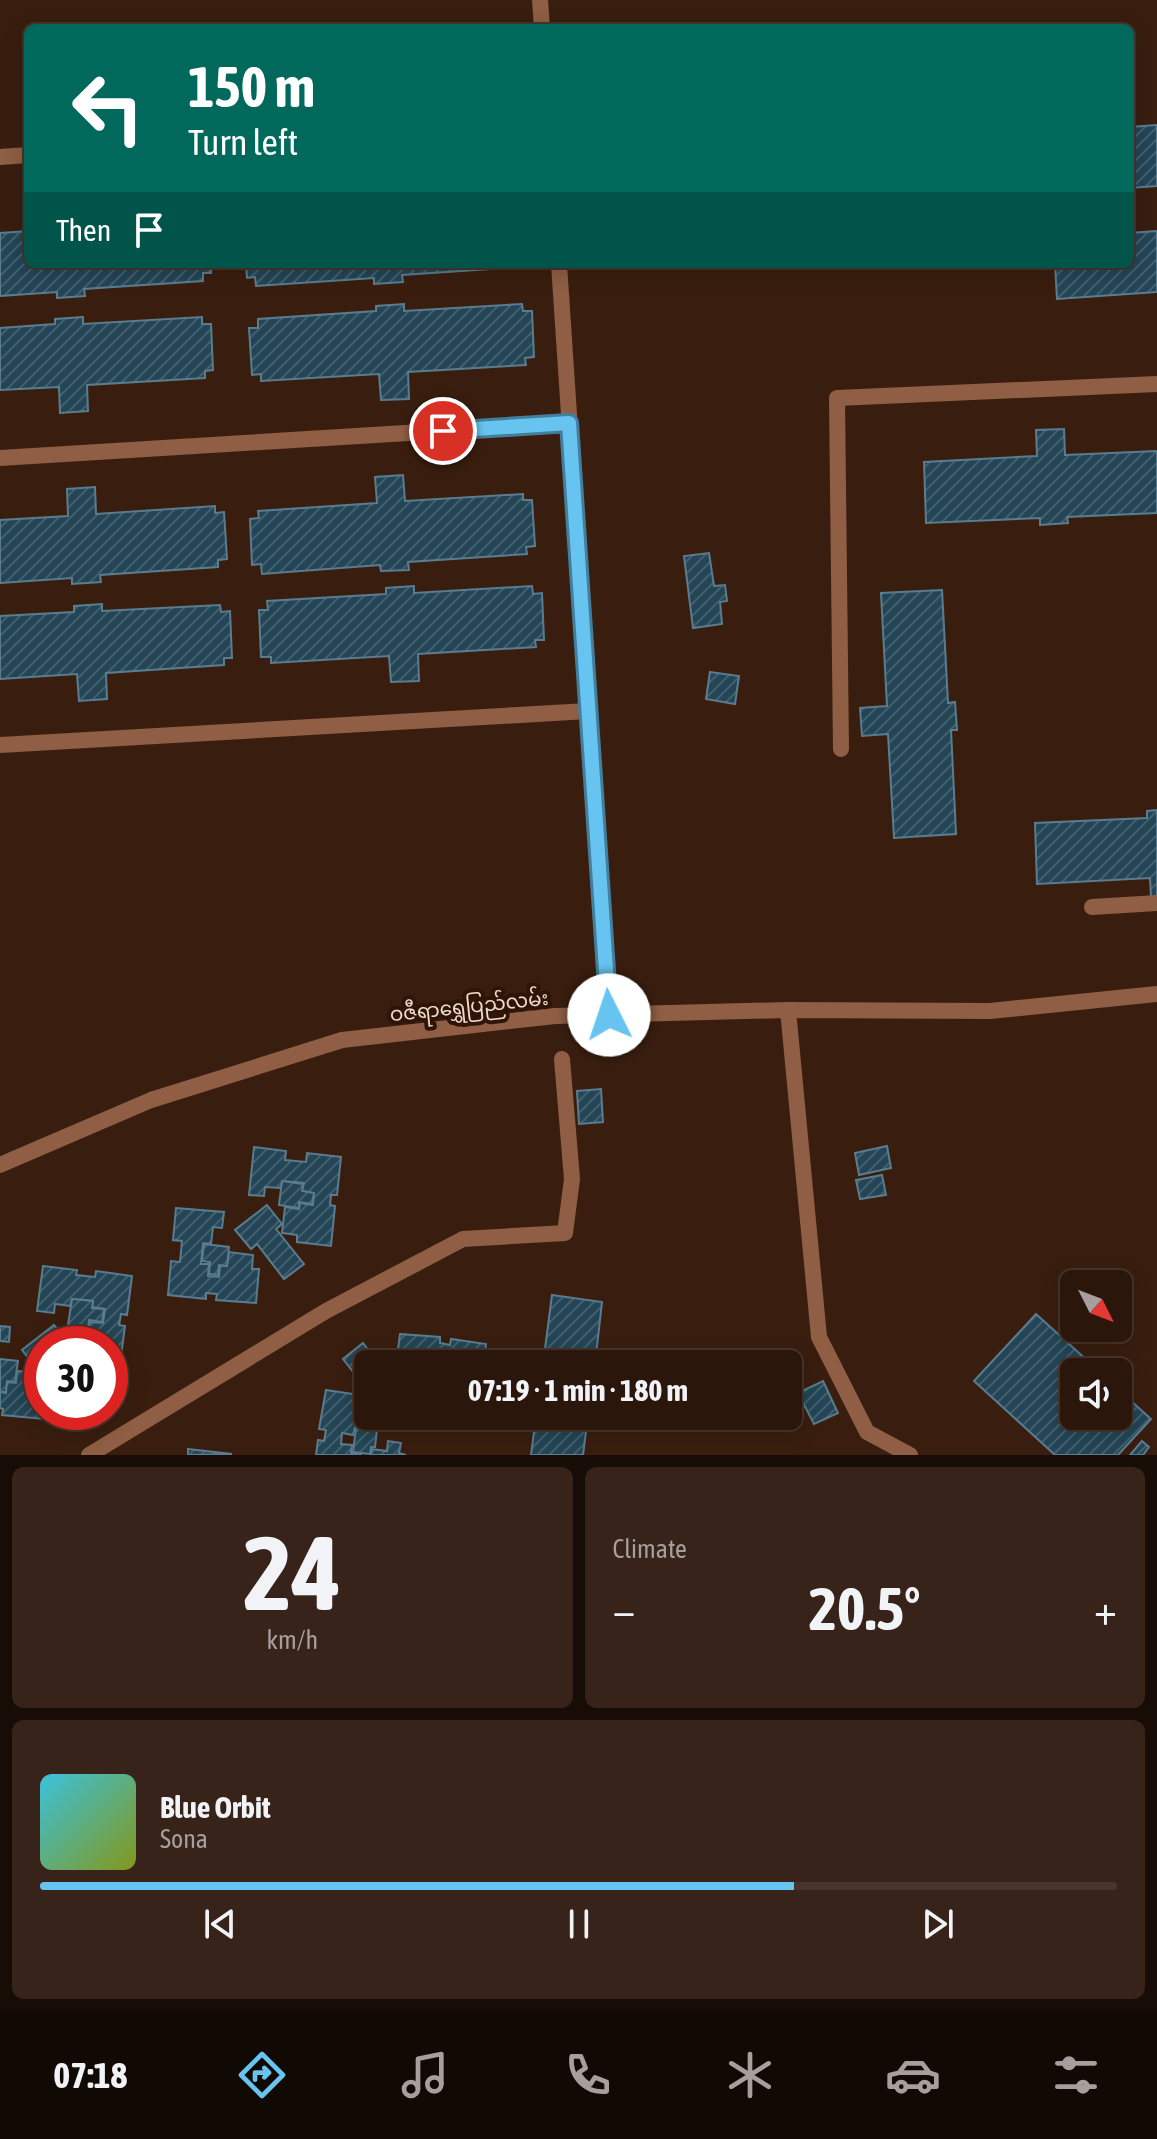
<!DOCTYPE html>
<meta charset="utf-8">
<style>
body{margin:0;font-family:"Asap Condensed","Noto Sans Myanmar",sans-serif;background:#372319;color:#f1f3f6;height:100vh;display:flex;flex-direction:column;font-size:30px;white-space:nowrap}
*{box-sizing:border-box;margin:0}
p{font-size:26px;color:#a69f9d}
.icon{flex:none;width:44px;height:44px;fill:none;stroke:currentColor;stroke-width:2;stroke-linecap:round;stroke-linejoin:round}
.map{position:relative;height:1455px;overflow:hidden}
.drawer{display:flex;flex-direction:column;gap:12px;padding:12px;background:#180c06;flex:1}
.drawer>*{flex:none}
.top-card{position:absolute;left:24px;top:24px;width:1110px;height:244px;border-radius:12px;box-shadow:0 4px 20px #0003,0 0 0 2px #47352c;background:#00695c;color:#fff;overflow:hidden}
.needle{width:52px;rotate:132deg}
.buttons{position:absolute;left:1060px;top:1270px;display:grid;gap:16px}
.buttons a{display:grid;place-items:center;width:72px;height:72px;border-radius:12px;background:#2b160b;box-shadow:0 4px 20px #0003,0 0 0 2px #47352c;font-size:40px}
.speed{position:absolute;left:24px;top:1326px;display:flex;gap:16px;font-size:40px;font-weight:700;text-align:center}
.speed>*{display:grid;place-content:center;width:104px;height:104px;border-radius:50%;background:#2b160b;box-shadow:0 4px 20px #0003,0 0 0 2px #47352c;line-height:1}
.speed .limit{border:12px solid #d22;background:#fff;color:#111}
.pin{position:absolute;display:grid;place-items:center;width:68px;height:68px;color:#fff;margin:-34px;border:4px solid #fff;border-radius:50%;box-shadow:0 2px 8px #0007}
.me{position:absolute;width:88px;margin:-44px;rotate:356deg;stroke-linejoin:round;filter:drop-shadow(0 0 6px #0008)}
.turn{display:flex;align-items:center;gap:28px;height:168px;padding:0 32px;font-size:36px}
.turn .icon{width:104px;height:104px;stroke-width:2.5}
.turn b{display:block;font-size:56px;line-height:68px}
.then{display:flex;align-items:center;height:76px;padding:0 32px;background:#0003;gap:16px;font-size:30px}
.big{font-size:60px;font-weight:700;line-height:1.1}
.drawer .card{flex:1;display:flex;flex-direction:column;justify-content:center;gap:12px;min-width:0;padding:0 28px;border-radius:12px;background:#372319}
.drawer .dial{align-items:center;gap:0}
.dial b{font-size:104px;line-height:1}
.song{display:flex;align-items:center;gap:24px}
.cover{width:96px;height:96px;border-radius:12px;background:linear-gradient(135deg,hsl(190 70% 55%),hsl(70 70% 35%))}
.played{height:8px;border-radius:4px;background:linear-gradient(90deg,#67c4f0 70%,#47352c 70%)}
.keys{display:flex;justify-content:space-around;direction:ltr}
.heat{display:flex;justify-content:space-between;align-items:center;font-size:44px;direction:ltr}
.drawer .tiles{flex:1;display:grid;gap:12px;grid-template-columns:1fr 1fr}
.card:last-child{grid-column:span 2}
.trip{position:absolute;left:354px;top:1350px;width:448px;height:80px;border-radius:12px;background:#2b160b;box-shadow:0 4px 20px #0003,0 0 0 2px #47352c;font-weight:700;line-height:80px;text-align:center}
.menu{display:flex;height:128px;justify-content:space-around;align-items:center;background:#110904;color:#a69f9d}
.menu .icon{width:56px;height:56px}
.menu .on{color:#67c4f0}
.menu b{font-size:36px;color:#f1f3f6}
.map>svg:first-child{display:block}
</style>
<div class="map">
<svg width="1157" height="1455" viewBox="0 0 1157 1455">
<defs>
<pattern id="building-hatch" width="6" height="6" patternUnits="userSpaceOnUse" patternTransform="scale(2)"><rect width="6" height="6" fill="#234556"/><path d="M-1 1l2-2M0 6l6-6M5 7l2-2" fill="none" stroke="#435f6d"/></pattern>
</defs>
<rect width="100%" height="100%" fill="#391e0f"/>
<!-- building -->
<g fill="url(#building-hatch)" stroke="#597d8f" stroke-width="2">
<path d="M1157 125V186L1130 188V127Z"/>
<path d="M28 231V264H211V273H203V281L84 289 85 296 57 298V292L0 296V233Z"/>
<path d="M1157 231V292L1057 299 1055 264H1130V233Z"/>
<path d="M246 264H520V267L402 275 403 282 374 284V278L256 286 255 277 247 278Z"/>
<path d="M404 304V311L522 304 523 311H532L534 357 525 358 526 365 408 372 409 399 381 400 379 374 261 381V374L252 375 249 328H258V319L376 311V306Z"/>
<path d="M83 317V324L202 317V324H211L213 370 205 371V378L87 385 88 411 60 413 59 387 0 390V328L55 324V319Z"/>
<path d="M1064 429 1065 455 1157 451V513L1067 517 1068 523 1040 525V518L926 523 924 462 1037 456 1036 430Z"/>
<path d="M403 475 405 501 523 494V500H532L535 546 526 547 527 554 408 562 409 570 381 571 380 565 262 574 261 564 252 565 250 519 259 518 258 511 377 503 375 477Z"/>
<path d="M95 487 96 514 215 506V513L224 512 227 559 218 560V567L100 575 101 582 72 584V578L0 583V520L68 516 67 489Z"/>
<path d="M709 553 714 586 725 585 727 601 720 602 722 624 693 628 684 556Z"/>
<path d="M414 586V593L532 586 533 594 542 593 544 640H535L536 647 418 654 419 681 391 682 389 656 271 663V657H261L259 610H268L267 601 386 594V588Z"/>
<path d="M942 590 948 703 955 702 957 730H951L956 834 894 838 888 734 862 736 860 708 887 706 881 593Z"/>
<path d="M102 604V611L220 605 221 612 230 611 232 658H224V665L106 673 107 699 79 701 77 674 0 679V616L74 612V606Z"/>
<path d="M710 672 739 676 735 704 706 699Z"/>
<path d="M1157 810V897H1151L1150 878 1037 884 1035 823 1147 818V811Z"/>
<path d="M601 1089 603 1122 579 1124 577 1091Z"/>
<path d="M887 1146 891 1168 859 1175 855 1153Z"/>
<path d="M254 1147 286 1151 285 1160 306 1162 307 1153 341 1157 337 1195H331L330 1205 335 1206 331 1246 297 1242V1235L282 1233 285 1207 299 1209 300 1203 313 1205 314 1193 302 1191 304 1183 282 1181 281 1188 265 1187 264 1196 249 1195Z"/>
<path d="M882 1175 886 1195 860 1199 856 1180Z"/>
<path d="M282 1181 303 1184 302 1191 314 1193 312 1204 299 1202V1208L279 1205Z"/>
<path d="M267 1205 282 1224 276 1229 304 1264 284 1279 257 1244 251 1249 235 1230Z"/>
<path d="M176 1208 224 1212 222 1228 213 1227 211 1244 203 1243 201 1264H209L208 1276 219 1277 220 1265 227 1266 229 1252 253 1255 252 1269H259L256 1303 216 1300 217 1294 206 1293V1299L168 1295 171 1261 180 1262 182 1241 173 1240Z"/>
<path d="M204 1244 229 1247 227 1266 219 1265 218 1275 209 1274 210 1262 202 1261Z"/>
<path d="M43 1266 77 1270 76 1275 95 1277 96 1271 132 1276 127 1315 121 1314 119 1325 125 1326 120 1364 110 1363V1344H72L74 1327 89 1329 90 1322 103 1323 105 1309 92 1307 93 1301 72 1299 70 1306 55 1304 54 1313 37 1311Z"/>
<path d="M552 1295 602 1302 595 1364H543Z"/>
<path d="M72 1299 93 1301 92 1308 104 1309 102 1322 89 1320 88 1328 68 1325Z"/>
<path d="M1036 1314 1100 1372H1074V1416H1118V1389L1151 1419 1118 1455H1055L974 1381Z"/>
<path d="M54 1325 69 1344H42V1365L37 1369 22 1350Z"/>
<path d="M0 1326 10 1327 9 1342 0 1341Z"/>
<path d="M400 1334 440 1337V1343L450 1345 451 1339 486 1344 484 1364H447L448 1362 437 1360V1364H396Z"/>
<path d="M363 1343 379 1364H368V1391L343 1359Z"/>
<path d="M0 1359 18 1361 15 1382 7 1381 6 1392H0Z"/>
<path d="M17 1371 41 1373 44 1419 2 1415 3 1409 0 1408V1392L6 1393 7 1382 16 1383Z"/>
<path d="M823 1381 838 1413 814 1424 798 1393Z"/>
<path d="M326 1390 360 1395 358 1402 368 1404V1416H371L369 1429 355 1427 353 1435 342 1433 341 1444 352 1445 351 1453 362 1455H316L318 1440 324 1441 326 1430 319 1429Z"/>
<path d="M434 1416H478L476 1431 433 1424Z"/>
<path d="M536 1416H588L583 1455H531Z"/>
<path d="M356 1428 377 1430 375 1447H371L370 1454 353 1452Z"/>
<path d="M388 1441 401 1443 399 1453 406 1455H371L372 1449 387 1451Z"/>
<path d="M1142 1441 1149 1447 1143 1455H1130Z"/>
<path d="M188 1449 232 1454 188 1455Z"/>
</g>
<g fill="none" stroke-linecap="round" stroke-linejoin="round">
<!-- minor -->
<g stroke="#8f5e44" stroke-width="16">
<path d="M540 0 542 28"/>
<path d="M0 157 28 155"/>
<path d="M559 264 609 1015"/>
<path d="M0 458 569 423"/>
<path d="M0 745 588 711"/>
<path d="M841 749 837 398 1157 384"/>
<path d="M1092 907 1157 903"/>
<path d="M788 1010 819 1337 867 1432 910 1455"/>
<path d="M0 1165 151 1100 342 1040 555 1016 788 1010 990 1011 1157 994"/>
<path d="M89 1455 326 1311 463 1239 565 1233 572 1179 562 1059"/>
</g>
</g>
<g fill="none" stroke-linecap="round" stroke-linejoin="round">
<defs>
<path id="route" d="M443 431 569 423 609 1015"/>
</defs>
<!-- route casing -->
<use href="#route" stroke="#437f9c" stroke-width="20"/>
<!-- route -->
<use href="#route" stroke="#67c4f0" stroke-width="14"/>
</g>
<g text-anchor="middle" stroke-width="8" stroke-linejoin="round" paint-order="stroke">
<!-- street labels -->
<g font-size="20" fill="#eddad1" stroke="#2f1506">
<text transform="translate(469 1006) rotate(-6)" y="7">ဝဇီရာရွှေပြည်လမ်း</text>
</g>
</g>
</svg>
<div class="buttons">
<a><svg class="needle" viewBox="-14 -14 28 28"><path d="M0-13l5 13h-10z" fill="#e53935"/><path d="M0 13l5-13h-10z" fill="#a69f9d"/></svg></a>
<a><svg class="icon" aria-label="sound" viewBox="0 0 24 24"><path d="M4 9h4l5-4v14l-5-4H4zM17 9q2 3 0 6"/></svg></a>
</div>
<div class="speed"><div class="limit">30</div></div>
<div class="pin" style="left:443px;top:431px;background:#d93025"><svg class="icon" aria-label="arrive" viewBox="0 0 24 24"><path d="M6 21V4h12l-3 4 3 4H6"/></svg></div>
<svg class="me" style="left:609px;top:1015px" viewBox="-20 -20 40 40"><circle r="19" fill="#fff"/><path d="M0-13L10 11 0 6-10 11z" fill="#67c4f0"/></svg>
<div class="trip">07:19 · 1 min · 180 m</div>
<div class="top-card">
<div class="turn"><svg class="icon" aria-label="left" viewBox="0 0 24 24"><path d="M17 20v-9H6M10 6l-5 5 5 5"/></svg><div><b>150 m</b>Turn left</div></div>
<div class="then">Then<svg class="icon" aria-label="arrive" viewBox="0 0 24 24"><path d="M6 21V4h12l-3 4 3 4H6"/></svg></div>
</div>
</div>
<section class="drawer">
<div class="tiles">
<div class="card dial"><b>24</b><p>km/h</p></div>
<div class="card"><p>Climate</p>
<div class="heat"><a>−</a><b class="big">20.5°</b><a>+</a></div>
</div>
<div class="card">
<div class="song"><i class="cover"></i><div><b>Blue Orbit</b><p>Sona</p></div></div>
<div class="played"></div>
<div class="keys"><svg class="icon" aria-label="previous" viewBox="0 0 24 24"><path d="M18 5L8 12l10 7zM5 5v14"/></svg><svg class="icon" aria-label="pause" viewBox="0 0 24 24"><path d="M8 5v14M16 5v14"/></svg><svg class="icon" aria-label="next" viewBox="0 0 24 24"><path d="M6 5l10 7-10 7zM19 5v14"/></svg></div>
</div>
</div>
</section>
<nav class="menu">
<b>07:18</b>
<svg class="icon on" aria-label="directions" viewBox="0 0 24 24"><path d="M12 3l9 9-9 9-9-9zM9 14v-3h6M13 9l2 2-2 2"/></svg>
<svg class="icon" aria-label="music" viewBox="0 0 24 24"><path d="M9 18V5l10-2v13"/><circle cx="6" cy="18" r="3"/><circle cx="16" cy="16" r="3"/></svg>
<svg class="icon" aria-label="phone" viewBox="0 0 24 24"><path d="M5 4h4l2 5-3 2q2 4 5 5l2-3 5 2v4C11 20 4 13 5 4z"/></svg>
<svg class="icon" aria-label="climate" viewBox="0 0 24 24"><path d="M12 3v18M4 7l16 10M4 17L20 7"/></svg>
<svg class="icon" aria-label="car" viewBox="0 0 24 24"><path d="M5 17H2v-5l4-1 3-4h7l3 4 3 1v5h-3M9 17h6M6 11h13"/><circle cx="7" cy="17" r="2"/><circle cx="17" cy="17" r="2"/></svg>
<svg class="icon" aria-label="filters" viewBox="0 0 24 24"><path d="M4 7h16M4 17h16"/><circle cx="9" cy="7" r="2"/><circle cx="15" cy="17" r="2"/></svg>
</nav>
